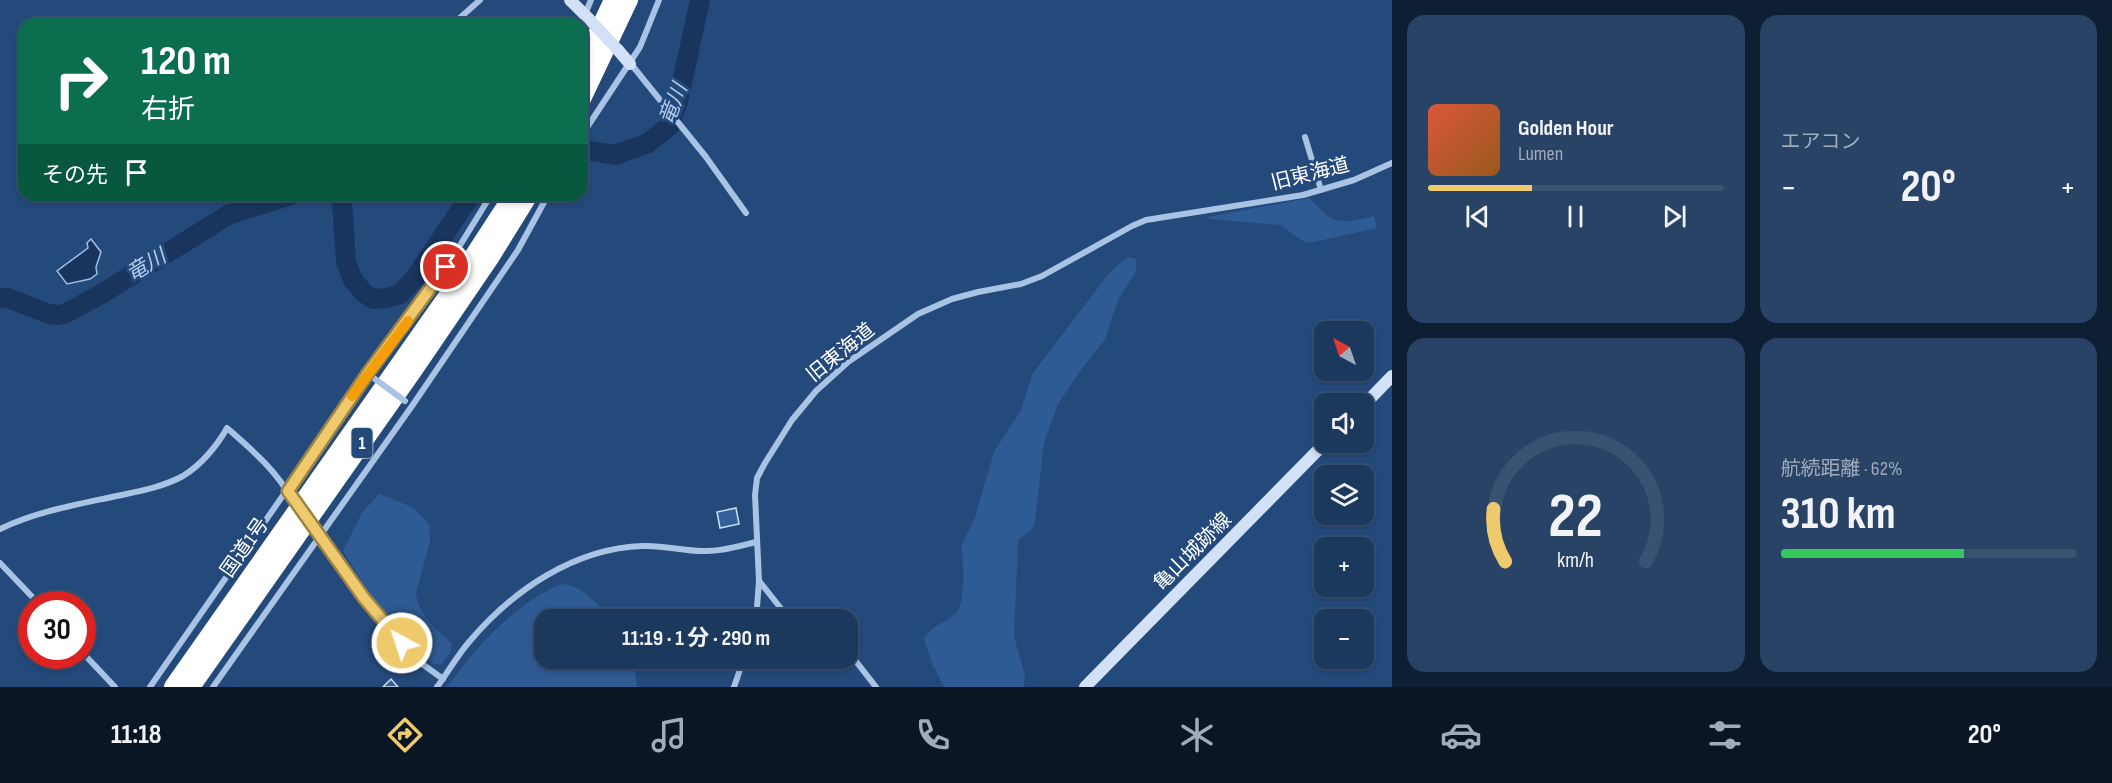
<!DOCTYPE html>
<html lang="ja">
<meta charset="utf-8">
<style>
body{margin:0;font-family:"Sofia Sans Condensed","Noto Sans JP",sans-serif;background:#284366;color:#f1f3f6;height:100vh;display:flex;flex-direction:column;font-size:22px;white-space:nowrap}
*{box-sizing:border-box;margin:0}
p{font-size:20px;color:#a0acbc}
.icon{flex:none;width:33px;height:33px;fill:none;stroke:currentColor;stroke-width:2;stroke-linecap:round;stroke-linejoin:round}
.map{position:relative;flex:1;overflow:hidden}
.drawer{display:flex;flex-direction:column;gap:15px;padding:15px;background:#0f1f33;width:720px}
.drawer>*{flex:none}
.top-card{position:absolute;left:18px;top:18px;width:570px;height:183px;border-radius:18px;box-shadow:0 3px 9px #0003,0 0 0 2px #395272;background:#0b6e4f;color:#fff;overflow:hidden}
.needle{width:39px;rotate:320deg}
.fabs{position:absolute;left:1314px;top:321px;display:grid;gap:12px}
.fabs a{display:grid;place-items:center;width:60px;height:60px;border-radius:12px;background:#1b385d;box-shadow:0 3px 9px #0003,0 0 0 2px #395272;font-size:30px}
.speed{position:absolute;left:18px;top:591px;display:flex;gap:12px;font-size:30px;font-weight:700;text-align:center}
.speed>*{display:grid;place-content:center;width:78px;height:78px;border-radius:50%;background:#1b385d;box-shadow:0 3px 9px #0003,0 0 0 2px #395272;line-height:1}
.speed .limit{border:9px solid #d22;background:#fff;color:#111}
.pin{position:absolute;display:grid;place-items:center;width:51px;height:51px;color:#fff;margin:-26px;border:3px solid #fff;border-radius:50%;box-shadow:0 2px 6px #0007}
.me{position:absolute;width:66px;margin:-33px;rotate:320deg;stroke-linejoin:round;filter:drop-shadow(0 0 4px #0008)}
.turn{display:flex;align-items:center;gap:21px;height:126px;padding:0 24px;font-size:27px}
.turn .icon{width:78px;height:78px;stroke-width:2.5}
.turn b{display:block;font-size:42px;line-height:51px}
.then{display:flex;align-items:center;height:57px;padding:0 24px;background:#0003;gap:12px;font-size:22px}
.big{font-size:45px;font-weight:700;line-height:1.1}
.drawer .card{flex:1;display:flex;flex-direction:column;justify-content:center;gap:9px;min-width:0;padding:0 21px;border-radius:18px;background:#284366}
.drawer .dial{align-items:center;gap:0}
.dial svg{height:156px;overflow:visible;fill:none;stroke:#395272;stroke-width:7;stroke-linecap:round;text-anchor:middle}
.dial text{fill:#f1f3f6;stroke:none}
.song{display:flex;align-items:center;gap:18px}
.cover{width:72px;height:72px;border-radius:9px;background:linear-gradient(135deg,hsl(10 70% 55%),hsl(30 70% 35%))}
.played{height:6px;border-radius:3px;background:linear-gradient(90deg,#efca6d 35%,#395272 35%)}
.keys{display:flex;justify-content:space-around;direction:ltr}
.heat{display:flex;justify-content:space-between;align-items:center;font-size:33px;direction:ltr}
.charge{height:9px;border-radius:4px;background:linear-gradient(90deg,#34c759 62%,#395272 0)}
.drawer .tiles{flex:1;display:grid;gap:15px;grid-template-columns:repeat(2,1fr)}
.trip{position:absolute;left:534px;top:609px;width:324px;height:60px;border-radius:18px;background:#1b385d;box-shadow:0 3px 9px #0003,0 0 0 2px #395272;font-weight:700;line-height:60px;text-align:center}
.dock{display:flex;height:96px;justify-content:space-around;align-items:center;background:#0b1625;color:#a0acbc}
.dock .icon{width:42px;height:42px}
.dock .on{color:#efca6d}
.dock b{font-size:27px;color:#f1f3f6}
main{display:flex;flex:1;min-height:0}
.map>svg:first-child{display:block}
</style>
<main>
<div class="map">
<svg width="1392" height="687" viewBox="0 0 1392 687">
<rect width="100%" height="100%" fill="#244a7c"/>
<!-- green -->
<g fill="#2f5b94">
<path d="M1310 198C1333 226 1341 224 1374 216L1377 228 1309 243 1301 240 1281 225 1209 219 1207 217Z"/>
<path d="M1128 257 1136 259V271L1118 300 1105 340 1083 367 1058 404 1044 443 1035 522 1031 530 1018 540 1014 637 1025 675 1024 687H944L932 663 924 639C931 625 947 623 957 612 965 603 963 568 963 555L961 547 975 517 994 452 1020 412 1033 373 1110 272Z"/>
<path d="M379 494 412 507 429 524 430 541 416 593C418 614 436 630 452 643L451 651 442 664H433L392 623 375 602 343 551 362 513Z"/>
<path d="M561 584C583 585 598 605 612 619L544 620V658L633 659 637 687H447C478 645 513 605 561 584Z"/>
</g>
<!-- water -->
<path fill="#19355d" stroke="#9dbee6" stroke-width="1.5" d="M91 239 101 252 96 267 97 274 90 279 67 284 57 271 88 248 87 243Z"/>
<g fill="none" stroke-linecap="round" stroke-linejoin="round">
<!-- river -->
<g stroke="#19355d" stroke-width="20">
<path d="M591 151 615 155 648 143 669 126 678 101 700 0"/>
<path d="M337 195 342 201 346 262 353 280 364 293 373 299 387 298 400 294 415 278 468 199V195"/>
<path d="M0 298H8L49 314 58 315 64 314 98 296 228 215 291 195"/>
</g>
</g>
<!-- building -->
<g fill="#356199" stroke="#ccdef4" stroke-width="1.5">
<path d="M736 508 739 524 720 528 717 512Z"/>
<path d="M391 679 398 687H383Z"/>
</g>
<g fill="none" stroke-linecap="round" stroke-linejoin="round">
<!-- street -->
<g stroke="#a9c3e5" stroke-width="6">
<path d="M453 24 480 0"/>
<path d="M581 24 591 0"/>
<path d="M631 64 706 157 746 213"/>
<path d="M582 135 640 47 659 0"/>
<path d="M1305 137 1321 190"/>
<path d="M0 529C35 512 74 505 112 497 135 492 161 488 183 476 201 465 217 446 227 428 251 449 278 472 292 500"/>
<path d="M318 532 364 599 414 658 443 679"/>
<path d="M0 563 39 604"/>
<path d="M760 582 790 620"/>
<path d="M756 620 759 581 755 495 757 478 765 463 792 420 816 391 848 362 918 314 952 299 978 292 1021 284 1042 276 1132 226 1146 220 1303 195 1354 180 1392 163"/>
<path d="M848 651 876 687"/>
<path d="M82 652 115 687"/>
<path d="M150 687 368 373 443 273 491 195"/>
<path d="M213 687 412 406 518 250 548 195"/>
<path d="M437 687C448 672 457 656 469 642 512 591 574 548 643 546 663 545 683 551 702 551 720 552 739 546 756 542"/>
<path d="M734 687 744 658"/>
</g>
<!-- secondary -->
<g stroke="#d2e1f5" stroke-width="12">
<path d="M570 0 589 19"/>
<path d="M618 50 630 64"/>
<path d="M1364 405 1392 376"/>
<path d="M1085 687 1326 442"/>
</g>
<!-- highway -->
<g stroke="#fff" stroke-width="18">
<path d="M582 66 613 0"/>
<path d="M582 99 629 0"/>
<path d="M173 687 448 295 513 195"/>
<path d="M191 687 413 371 490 258 529 195"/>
</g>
<!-- street-bridge -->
<g stroke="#a9c3e5" stroke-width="6">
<path d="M375 379 405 401"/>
<path d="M292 500 316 529"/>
</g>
<!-- secondary-bridge -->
<path stroke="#d2e1f5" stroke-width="12" d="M589 19 618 50"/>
</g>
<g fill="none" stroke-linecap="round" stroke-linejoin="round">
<defs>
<path id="route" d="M402 643 364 598 288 491 368 373 446 267"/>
</defs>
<!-- route casing -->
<use href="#route" stroke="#9b8347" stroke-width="15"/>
<!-- route -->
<use href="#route" stroke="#efca6d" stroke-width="10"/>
<!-- slow -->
<path stroke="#f59e0b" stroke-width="10" d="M352 396 408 321"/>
</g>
<g text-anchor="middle" stroke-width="6" stroke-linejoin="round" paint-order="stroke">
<!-- shield labels -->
<rect fill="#244a7c" stroke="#bdc9d8" stroke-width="1.5" x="351.5" y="428" width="21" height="30" rx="4.5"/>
<g font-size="18" font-weight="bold" fill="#fff">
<text x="362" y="449">1</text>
</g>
<!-- street labels -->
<g font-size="20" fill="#fff" stroke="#244a7c">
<text transform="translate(1310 173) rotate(-14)" y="7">旧東海道</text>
<text transform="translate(840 352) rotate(-39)" y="7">旧東海道</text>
<text transform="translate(244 547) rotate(-55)" y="7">国道1号</text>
<text transform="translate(1192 551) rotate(-45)" y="7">亀山城跡線</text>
</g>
<!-- water labels -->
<g font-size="21" font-style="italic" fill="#b4cded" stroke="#244a7c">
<text transform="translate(673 104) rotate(-69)" y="7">竜川</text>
<text transform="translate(146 265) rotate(-31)" y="7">竜川</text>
</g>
</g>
</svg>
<div class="fabs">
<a><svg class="needle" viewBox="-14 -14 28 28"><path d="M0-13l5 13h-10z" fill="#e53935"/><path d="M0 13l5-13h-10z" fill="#a0acbc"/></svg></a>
<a><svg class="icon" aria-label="sound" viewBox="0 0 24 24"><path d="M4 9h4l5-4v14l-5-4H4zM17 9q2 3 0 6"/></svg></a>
<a><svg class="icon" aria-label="layers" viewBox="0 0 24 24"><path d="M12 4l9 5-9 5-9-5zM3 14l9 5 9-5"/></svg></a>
<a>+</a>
<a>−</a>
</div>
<div class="speed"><div class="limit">30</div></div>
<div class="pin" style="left:446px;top:267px;background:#d93025"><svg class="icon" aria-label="arrive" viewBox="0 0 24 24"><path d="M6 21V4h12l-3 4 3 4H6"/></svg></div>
<svg class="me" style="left:402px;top:643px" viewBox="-20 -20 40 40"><circle r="17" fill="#efca6d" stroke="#fff" stroke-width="3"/><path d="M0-11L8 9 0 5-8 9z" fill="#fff"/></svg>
<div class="trip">11:19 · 1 分 · 290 m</div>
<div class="top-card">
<div class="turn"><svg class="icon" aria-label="right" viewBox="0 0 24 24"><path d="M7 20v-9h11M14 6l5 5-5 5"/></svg><div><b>120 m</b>右折</div></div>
<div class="then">その先<svg class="icon" aria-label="arrive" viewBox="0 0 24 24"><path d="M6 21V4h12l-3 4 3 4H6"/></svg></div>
</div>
</div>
<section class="drawer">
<div class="tiles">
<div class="card">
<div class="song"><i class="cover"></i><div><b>Golden Hour</b><p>Lumen</p></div></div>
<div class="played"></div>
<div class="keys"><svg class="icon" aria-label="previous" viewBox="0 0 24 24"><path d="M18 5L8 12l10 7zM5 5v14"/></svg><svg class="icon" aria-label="pause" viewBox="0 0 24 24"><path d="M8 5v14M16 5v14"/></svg><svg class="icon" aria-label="next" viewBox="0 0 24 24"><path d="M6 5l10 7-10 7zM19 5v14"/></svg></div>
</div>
<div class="card"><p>エアコン</p>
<div class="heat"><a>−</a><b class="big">20°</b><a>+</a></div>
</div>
<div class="card dial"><svg viewBox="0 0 100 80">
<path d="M14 69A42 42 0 1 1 86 69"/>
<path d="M14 69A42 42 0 0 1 8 42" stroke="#efca6d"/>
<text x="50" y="56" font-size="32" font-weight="700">22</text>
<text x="50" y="72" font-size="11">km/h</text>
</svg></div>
<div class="card"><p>航続距離 · 62%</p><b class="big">310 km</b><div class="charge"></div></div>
</div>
</section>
</main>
<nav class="dock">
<b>11:18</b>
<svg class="icon on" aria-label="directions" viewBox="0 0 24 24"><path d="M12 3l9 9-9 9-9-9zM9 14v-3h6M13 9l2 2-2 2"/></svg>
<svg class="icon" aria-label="music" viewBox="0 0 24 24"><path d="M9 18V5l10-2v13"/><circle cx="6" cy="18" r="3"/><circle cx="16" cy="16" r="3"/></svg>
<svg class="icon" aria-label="phone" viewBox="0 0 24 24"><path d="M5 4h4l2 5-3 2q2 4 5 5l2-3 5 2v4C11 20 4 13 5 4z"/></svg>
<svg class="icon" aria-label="climate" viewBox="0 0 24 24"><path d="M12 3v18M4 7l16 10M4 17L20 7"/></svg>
<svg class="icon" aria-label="car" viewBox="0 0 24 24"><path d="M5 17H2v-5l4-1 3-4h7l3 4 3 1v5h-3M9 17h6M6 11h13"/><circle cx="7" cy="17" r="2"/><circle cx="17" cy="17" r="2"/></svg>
<svg class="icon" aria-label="filters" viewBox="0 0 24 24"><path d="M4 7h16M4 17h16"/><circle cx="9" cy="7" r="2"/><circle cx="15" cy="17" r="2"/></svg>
<b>20°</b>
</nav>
